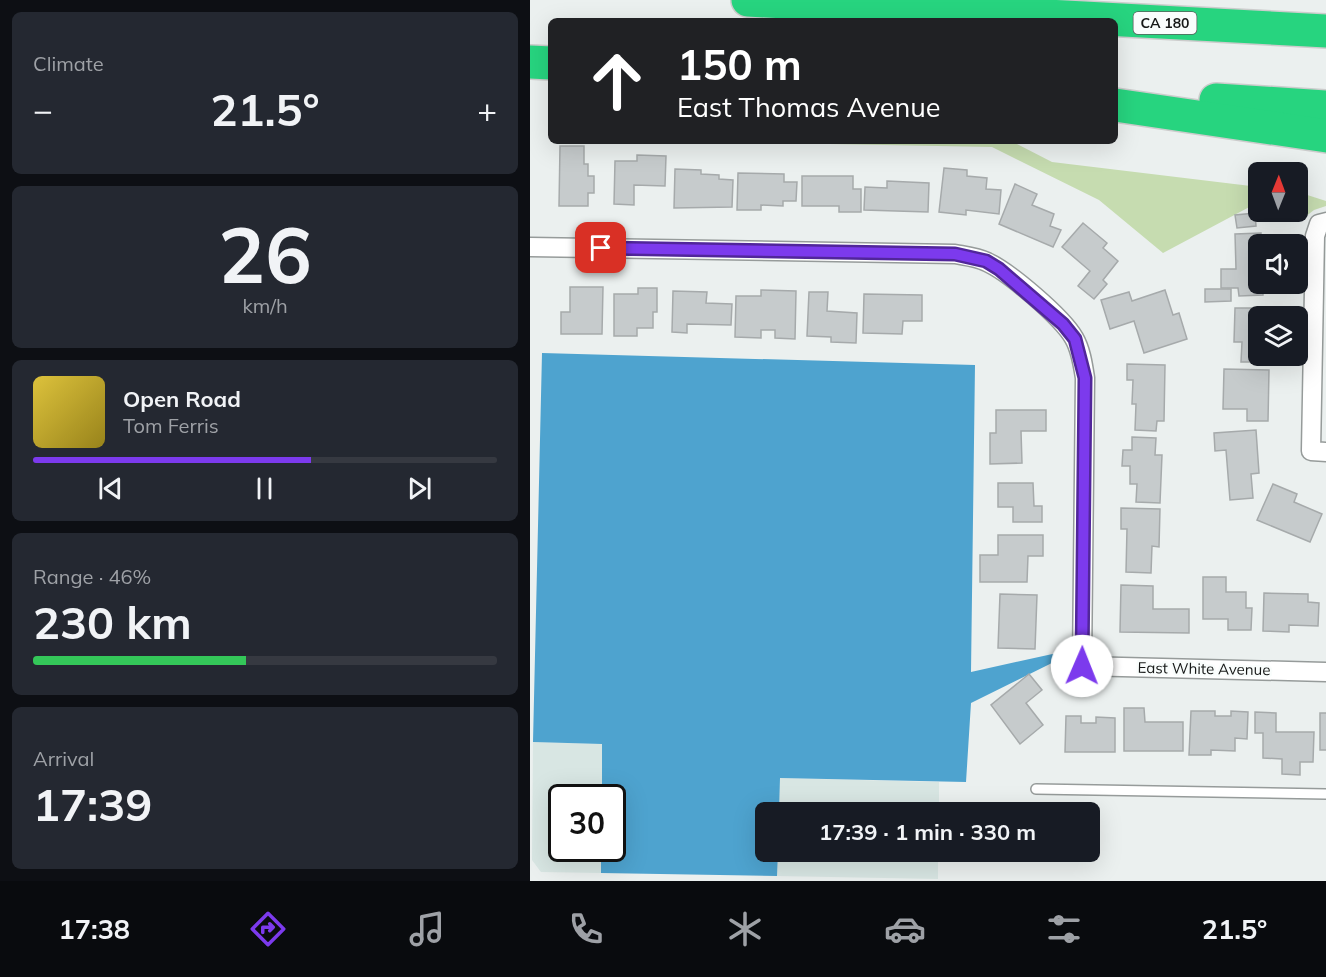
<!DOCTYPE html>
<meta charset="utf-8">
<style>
body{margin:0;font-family:Mulish,sans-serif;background:#242831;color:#f1f3f6;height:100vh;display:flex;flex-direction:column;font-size:22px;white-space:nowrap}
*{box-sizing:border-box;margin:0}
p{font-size:20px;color:#9ea1a6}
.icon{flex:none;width:33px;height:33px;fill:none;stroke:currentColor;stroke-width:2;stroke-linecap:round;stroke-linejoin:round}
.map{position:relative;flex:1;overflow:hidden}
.side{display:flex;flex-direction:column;gap:12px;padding:12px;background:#0d0f14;width:530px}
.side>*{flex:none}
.top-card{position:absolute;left:18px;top:18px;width:570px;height:126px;border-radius:9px;box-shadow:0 6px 24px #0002;background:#202124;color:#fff;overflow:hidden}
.needle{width:39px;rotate:1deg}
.fabs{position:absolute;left:718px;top:162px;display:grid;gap:12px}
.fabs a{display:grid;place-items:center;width:60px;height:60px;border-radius:9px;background:#171b24;box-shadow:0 6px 24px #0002;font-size:30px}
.speed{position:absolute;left:18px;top:784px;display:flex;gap:12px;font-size:30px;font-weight:700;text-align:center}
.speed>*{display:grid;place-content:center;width:78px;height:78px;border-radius:50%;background:#171b24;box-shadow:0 6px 24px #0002;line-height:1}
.speed .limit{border:3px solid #111;border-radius:9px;background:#fff;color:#111}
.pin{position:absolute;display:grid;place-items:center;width:51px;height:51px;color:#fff;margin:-26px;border-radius:12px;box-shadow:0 3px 9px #0006}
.me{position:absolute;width:66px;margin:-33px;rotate:1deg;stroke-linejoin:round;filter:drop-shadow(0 0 4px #0008)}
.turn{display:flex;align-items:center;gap:21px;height:126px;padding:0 30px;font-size:27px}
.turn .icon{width:78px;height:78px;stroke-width:2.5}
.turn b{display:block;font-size:42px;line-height:51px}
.big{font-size:45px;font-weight:700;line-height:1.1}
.side .widget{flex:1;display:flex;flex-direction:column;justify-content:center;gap:9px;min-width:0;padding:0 21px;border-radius:9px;background:#242831}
.side .dial{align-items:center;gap:0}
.dial b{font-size:78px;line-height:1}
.song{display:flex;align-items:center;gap:18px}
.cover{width:72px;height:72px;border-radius:9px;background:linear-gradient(135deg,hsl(50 70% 55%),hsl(50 70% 35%))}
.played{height:6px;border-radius:3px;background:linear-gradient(90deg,#7c3aed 60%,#363941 60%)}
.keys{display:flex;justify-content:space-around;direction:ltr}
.heat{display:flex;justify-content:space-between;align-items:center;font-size:33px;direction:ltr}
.charge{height:9px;border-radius:4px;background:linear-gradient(90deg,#34c759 46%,#363941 0)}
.trip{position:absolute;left:225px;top:802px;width:345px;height:60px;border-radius:9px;background:#171b24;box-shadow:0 6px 24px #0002;font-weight:700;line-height:60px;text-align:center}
.menu{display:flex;height:96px;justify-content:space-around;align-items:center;background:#090b0e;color:#9ea1a6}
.menu .icon{width:42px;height:42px}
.menu .current{color:#7c3aed}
.menu b{font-size:27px;color:#f1f3f6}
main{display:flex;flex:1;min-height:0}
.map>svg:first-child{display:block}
</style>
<main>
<section class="side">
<div class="widget"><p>Climate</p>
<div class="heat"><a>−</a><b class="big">21.5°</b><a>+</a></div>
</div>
<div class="widget dial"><b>26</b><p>km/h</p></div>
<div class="widget">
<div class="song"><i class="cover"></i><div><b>Open Road</b><p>Tom Ferris</p></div></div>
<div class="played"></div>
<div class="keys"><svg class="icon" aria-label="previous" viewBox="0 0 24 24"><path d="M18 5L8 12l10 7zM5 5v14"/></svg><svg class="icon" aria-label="pause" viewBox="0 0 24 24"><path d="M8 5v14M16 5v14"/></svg><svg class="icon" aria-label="next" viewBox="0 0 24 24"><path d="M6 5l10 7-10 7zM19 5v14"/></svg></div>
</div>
<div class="widget"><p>Range · 46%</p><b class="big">230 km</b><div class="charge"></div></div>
<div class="widget"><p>Arrival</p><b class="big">17:39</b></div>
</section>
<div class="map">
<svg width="797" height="881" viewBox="0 0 797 881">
<rect width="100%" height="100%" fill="#ebf0ef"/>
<!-- built -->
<g fill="#d8e6e3">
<path d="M3 742 72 744V798H32V849H71V873L11 872 2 860Z"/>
<path d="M250 778 409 782V813H249Z"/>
<path d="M248 852H408V879L247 876Z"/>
</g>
<!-- green -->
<g fill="#c6dcb0">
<path d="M138 141H481L522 162 729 187V204H725L633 253 569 200 462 147Z"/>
<path d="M768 192 796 201V206L784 210 775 217 768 210Z"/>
</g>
<!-- water -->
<path fill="#4ea3cf" d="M12 353 445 365 441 672 527 653 526 661 441 703 436 782 250 778 249 813H236V852H248L247 876 71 873V849H82V798H72V744L3 742Z"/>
<!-- building -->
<g fill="#c6cbcc" stroke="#a6aaab" stroke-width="1.5">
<path d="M30 146H54V164H58V176H64V193H58V206H29Z"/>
<path d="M107 155 136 156 135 186 104 185V205L84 204 85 161H107Z"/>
<path d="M414 168 437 170V176L457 178 456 189 471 190 469 214 436 210V215L409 212Z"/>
<path d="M145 169 171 170V174L189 175V179L203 180 202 207 144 208Z"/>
<path d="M208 173 254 174V182H267L266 201H253V206L231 205V210H207Z"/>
<path d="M272 176H323V189H331V212H309V206H272Z"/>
<path d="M357 181 399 183 398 212 334 210 335 187 357 188Z"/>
<path d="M485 184 507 194 502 205 524 214 520 226 531 230 523 247 469 224Z"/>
<path d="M728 203 729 212H755V215L727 213Z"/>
<path d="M725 213 726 226 707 228 705 215Z"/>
<path d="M553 223 577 243 573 248 588 261 573 280 577 284 564 299 548 286 560 271 532 247Z"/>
<path d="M731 233 729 284H733V295L709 296 708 288H691V269H706L705 234Z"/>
<path d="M40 287H73L72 334H31V312H40Z"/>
<path d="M108 288H127V312H123V328H107V336H84V294H108Z"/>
<path d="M675 289H701V301L675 302Z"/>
<path d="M231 290 266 291 265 339 245 338V330H231V338L205 337 206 296H231Z"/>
<path d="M635 290 643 315 649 313 657 339 614 353 604 321 580 329 571 300 599 292 602 301Z"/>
<path d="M143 291 177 292 176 303 202 304 201 325 157 324V333L142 332Z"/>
<path d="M279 292H298L297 311 327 313 326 343 301 342V337L277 336Z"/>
<path d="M334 294 392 295V321H373L372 334 333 333Z"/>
<path d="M705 308H744V316H729V356H735V362H711L712 342H704Z"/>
<path d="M597 364 635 365 634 421H627L626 431 605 430 606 404H602L603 380H597Z"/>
<path d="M694 369 739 370 738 421H717V409H693Z"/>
<path d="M466 410H516V431H491L492 463 460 464V433H466Z"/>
<path d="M726 430 729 473 721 474 723 498 700 500 696 450 685 451 684 433Z"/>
<path d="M602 437 626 438 625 455H632L630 503 606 502 607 484H600V466H592L593 450H602Z"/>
<path d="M468 483H503L504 506H512V522H483V507H468Z"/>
<path d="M743 484 767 494 764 502 792 514 780 542 727 520Z"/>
<path d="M591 508 630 509 629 547 622 546 621 573 596 572 597 529H591Z"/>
<path d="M468 535H513V556H498L497 582H450V555H468Z"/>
<path d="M673 577H696V592H716V608H722L721 630H698V619H673Z"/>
<path d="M591 585 623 586V609H659V633L590 632Z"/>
<path d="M734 593 778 594V602L789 603 788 626 759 625V632L733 631Z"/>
<path d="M470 594 507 595 505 649 468 648Z"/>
<path d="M499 674 512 690 496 703 513 725 490 744 461 705Z"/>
<path d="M594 708H614L615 722H653V751H594Z"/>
<path d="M661 711H685V716H701V711L718 712 717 739 705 738V751L681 750V755H659Z"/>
<path d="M725 712 746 713V732H784L783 762H770V775L752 774V759L733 758V733H725Z"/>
<rect x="790" y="713" width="7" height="37"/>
<path d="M536 716H551V723H566V717L585 718V752H535Z"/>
</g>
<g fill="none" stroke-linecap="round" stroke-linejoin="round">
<defs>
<path id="service" d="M506 789 797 794"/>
<g id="minor">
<path d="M797 222 789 224 785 236 781 451 797 452"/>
<path d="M0 247 425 254C436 256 447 257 457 262 479 272 532 317 544 338 551 350 553 365 555 378L552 666 797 672"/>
</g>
<g id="motorway">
<path d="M218 0 797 31"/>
<path d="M0 62 21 63"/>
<path d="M686 100 797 107"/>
<path d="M585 105 797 136"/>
</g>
</defs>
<!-- service casing -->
<use href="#service" stroke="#969b9a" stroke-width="12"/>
<!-- minor casing -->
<use href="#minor" stroke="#969b9a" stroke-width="21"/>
<!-- motorway casing -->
<use href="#motorway" stroke="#ccc" stroke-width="36"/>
<!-- service -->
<use href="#service" stroke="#fff" stroke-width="9"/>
<!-- minor -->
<use href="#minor" stroke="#fff" stroke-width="18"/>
<!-- motorway -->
<use href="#motorway" stroke="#27d47f" stroke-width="33"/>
</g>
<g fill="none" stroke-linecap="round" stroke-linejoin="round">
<defs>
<path id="route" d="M71 248 425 254 456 261 469 269 533 324 545 339 555 378 552 666"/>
</defs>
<!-- route casing -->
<use href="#route" stroke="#51269a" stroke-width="15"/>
<!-- route -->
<use href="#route" stroke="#7c3aed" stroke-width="10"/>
</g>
<g text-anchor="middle" stroke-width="5" stroke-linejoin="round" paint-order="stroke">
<!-- shield labels -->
<rect fill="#f9fdfc" stroke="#5a5d5c" stroke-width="1.5" x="603.5" y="12" width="63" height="22" rx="4.5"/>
<g font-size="14" font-weight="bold" fill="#161817">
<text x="635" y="28">CA 180</text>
</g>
<!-- street labels -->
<g font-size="15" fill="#161817" stroke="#f9fdfc">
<text transform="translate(674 669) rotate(1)" y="5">East White Avenue</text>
</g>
</g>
</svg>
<div class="fabs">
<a><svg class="needle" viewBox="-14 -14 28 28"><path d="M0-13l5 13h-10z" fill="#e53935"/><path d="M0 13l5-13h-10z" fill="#9ea1a6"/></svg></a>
<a><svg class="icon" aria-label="sound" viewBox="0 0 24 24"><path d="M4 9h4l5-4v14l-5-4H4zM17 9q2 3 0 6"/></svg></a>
<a><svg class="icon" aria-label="layers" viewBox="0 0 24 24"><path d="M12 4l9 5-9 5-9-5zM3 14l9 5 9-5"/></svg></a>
</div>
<div class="speed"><div class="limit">30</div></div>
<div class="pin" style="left:71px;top:248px;background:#d93025"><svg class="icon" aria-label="arrive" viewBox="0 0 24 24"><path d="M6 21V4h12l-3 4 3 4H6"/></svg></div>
<svg class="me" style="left:552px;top:666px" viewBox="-20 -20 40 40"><circle r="19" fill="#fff"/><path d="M0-13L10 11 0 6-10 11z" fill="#7c3aed"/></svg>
<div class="trip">17:39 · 1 min · 330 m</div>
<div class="top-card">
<div class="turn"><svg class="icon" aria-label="ahead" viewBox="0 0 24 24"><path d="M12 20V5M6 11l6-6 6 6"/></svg><div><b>150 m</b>East Thomas Avenue</div></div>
</div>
</div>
</main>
<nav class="menu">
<b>17:38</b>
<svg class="icon current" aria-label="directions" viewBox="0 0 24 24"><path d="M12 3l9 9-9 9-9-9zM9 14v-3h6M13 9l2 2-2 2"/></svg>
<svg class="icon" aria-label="music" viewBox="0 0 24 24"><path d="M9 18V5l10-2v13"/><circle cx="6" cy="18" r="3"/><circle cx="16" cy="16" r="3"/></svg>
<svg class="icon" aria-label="phone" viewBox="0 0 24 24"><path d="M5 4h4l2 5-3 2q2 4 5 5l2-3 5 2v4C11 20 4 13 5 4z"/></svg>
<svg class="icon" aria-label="climate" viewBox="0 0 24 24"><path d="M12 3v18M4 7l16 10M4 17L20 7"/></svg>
<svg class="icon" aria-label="car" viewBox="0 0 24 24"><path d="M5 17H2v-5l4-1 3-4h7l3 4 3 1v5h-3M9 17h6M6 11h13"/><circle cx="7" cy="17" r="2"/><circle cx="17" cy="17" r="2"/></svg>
<svg class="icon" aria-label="filters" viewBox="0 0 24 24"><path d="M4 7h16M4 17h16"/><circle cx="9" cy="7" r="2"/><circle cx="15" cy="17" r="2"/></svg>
<b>21.5°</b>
</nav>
